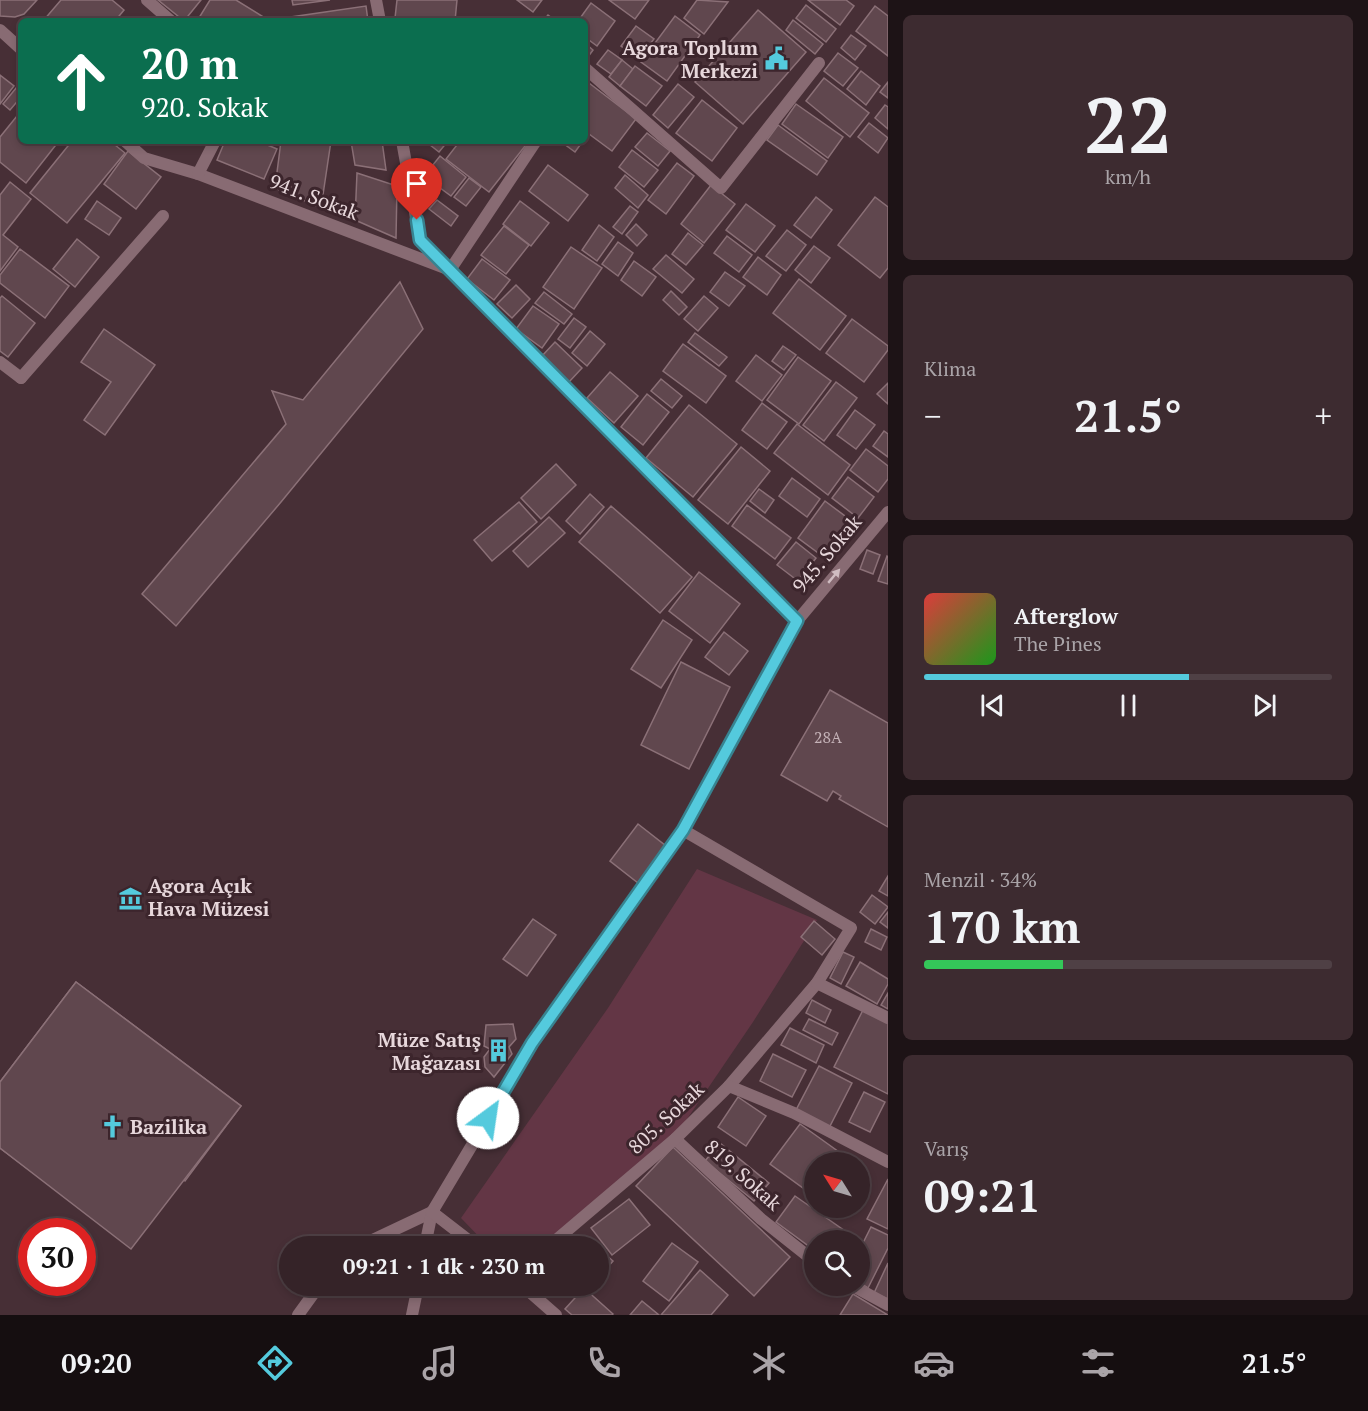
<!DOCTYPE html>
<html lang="tr">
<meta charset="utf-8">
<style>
body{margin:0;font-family:"PT Serif",serif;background:#3d2b30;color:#f1f3f6;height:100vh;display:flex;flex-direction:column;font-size:22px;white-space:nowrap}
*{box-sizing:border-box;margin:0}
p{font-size:20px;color:#aaa4a8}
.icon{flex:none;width:33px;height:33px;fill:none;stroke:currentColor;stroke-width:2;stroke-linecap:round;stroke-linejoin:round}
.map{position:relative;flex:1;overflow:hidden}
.panel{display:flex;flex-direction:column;gap:15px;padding:15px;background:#1d1316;width:480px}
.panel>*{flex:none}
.top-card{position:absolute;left:18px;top:18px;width:570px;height:126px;border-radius:9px;box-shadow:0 3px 9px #0003,0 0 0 2px #4f4045;background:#0b6e4f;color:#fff;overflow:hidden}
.needle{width:39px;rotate:307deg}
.controls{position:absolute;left:804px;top:1152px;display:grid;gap:12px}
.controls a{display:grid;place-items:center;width:66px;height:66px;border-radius:50%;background:#352328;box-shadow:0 3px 9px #0003,0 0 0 2px #4f4045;font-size:30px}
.speed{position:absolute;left:18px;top:1218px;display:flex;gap:12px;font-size:30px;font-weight:700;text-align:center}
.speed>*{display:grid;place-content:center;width:78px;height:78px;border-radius:50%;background:#352328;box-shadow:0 3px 9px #0003,0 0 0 2px #4f4045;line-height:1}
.speed .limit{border:9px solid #d22;background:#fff;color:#111}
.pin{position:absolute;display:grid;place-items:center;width:51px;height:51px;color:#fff;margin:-62px -26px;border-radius:50% 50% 50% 0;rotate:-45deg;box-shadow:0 0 6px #0007}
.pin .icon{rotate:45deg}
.me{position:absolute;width:66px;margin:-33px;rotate:31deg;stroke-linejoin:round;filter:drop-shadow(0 0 4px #0008)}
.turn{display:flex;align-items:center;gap:21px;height:126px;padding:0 24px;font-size:27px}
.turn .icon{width:78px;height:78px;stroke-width:2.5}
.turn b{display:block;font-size:42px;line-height:51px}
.big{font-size:45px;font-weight:700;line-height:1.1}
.panel .widget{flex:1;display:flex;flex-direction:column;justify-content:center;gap:9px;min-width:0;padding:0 21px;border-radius:9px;background:#3d2b30}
.panel .dial{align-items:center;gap:0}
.dial b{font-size:78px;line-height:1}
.song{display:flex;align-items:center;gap:18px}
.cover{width:72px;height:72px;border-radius:9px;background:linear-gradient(135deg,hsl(0 70% 55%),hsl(120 70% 35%))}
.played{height:6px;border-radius:3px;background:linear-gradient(90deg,#54cadd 65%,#4f4045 65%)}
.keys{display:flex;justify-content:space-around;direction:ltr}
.heat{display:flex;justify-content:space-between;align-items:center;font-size:33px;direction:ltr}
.charge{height:9px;border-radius:4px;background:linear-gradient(90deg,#34c759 34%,#4f4045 0)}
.trip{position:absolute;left:279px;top:1236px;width:330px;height:60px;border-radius:30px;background:#352328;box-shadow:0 3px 9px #0003,0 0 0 2px #4f4045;font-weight:700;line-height:60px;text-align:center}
.dock{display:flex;height:96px;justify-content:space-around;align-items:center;background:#150e10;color:#aaa4a8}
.dock .icon{width:42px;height:42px}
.dock .selected{color:#54cadd}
.dock b{font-size:27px;color:#f1f3f6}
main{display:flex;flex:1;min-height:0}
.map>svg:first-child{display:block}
</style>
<main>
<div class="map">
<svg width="888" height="1315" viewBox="0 0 888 1315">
<rect width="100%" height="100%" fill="#472f36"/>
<!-- green -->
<path fill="#633645" d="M697 869 817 920 753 1022 683 1125 544 1246H488L461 1218 608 1008Z"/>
<!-- building -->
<g fill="#60474e" stroke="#8b7077" stroke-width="1.5">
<path d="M0 0H37L24 14 15 17 0 16Z"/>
<path d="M61 0H112L124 10 115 21H43Z"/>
<path d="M158 0H201L184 21Z"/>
<path d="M210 0H236L265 18 263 21H197Z"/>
<path d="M292 0H330L293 5Z"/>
<path d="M397 0H457L455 21 395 18Z"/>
<path d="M517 0H542L533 12Z"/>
<path d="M609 0H649L635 19Z"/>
<path d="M697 0 728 2 704 34 684 18Z"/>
<path d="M808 0H846L854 6 840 25Z"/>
<path d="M591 3 615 21 597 46 585 37V21H578Z"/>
<path d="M806 5 836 29 826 42 796 18Z"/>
<path d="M366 6 368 21H291V17Z"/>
<path d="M875 6 888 16V56L856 31Z"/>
<path d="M758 10 806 52 743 124 695 82Z"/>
<path d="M548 15 556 21H543Z"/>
<path d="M675 16 700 35 667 81 641 62Z"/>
<path d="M793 20 823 44 815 54 786 30Z"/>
<path d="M636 26 654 39 638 59 621 46Z"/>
<path d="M851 35 866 46 855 60 841 48Z"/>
<path d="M585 43 593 50 585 61Z"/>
<path d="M608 50 622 60 611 74 597 64Z"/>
<path d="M838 53 858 68 843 86 824 71Z"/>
<path d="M622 60 633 69 620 86 609 77Z"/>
<path d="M635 66 662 86 646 106 620 86Z"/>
<path d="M861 71 880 86 866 105 847 89Z"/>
<path d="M0 75 14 86 0 104Z"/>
<path d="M824 78 869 113 850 137 806 101Z"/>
<path d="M21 82V97L10 110 3 104Z"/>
<path d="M888 82V98L880 92Z"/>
<path d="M589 83 636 119 612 151 589 134 585 139V88Z"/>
<path d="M678 84 694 97 668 128 653 115Z"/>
<path d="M702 100 737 128 712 161 676 133Z"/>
<path d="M796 104 843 137 828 158 782 124Z"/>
<path d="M885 105 888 107V129L875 118Z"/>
<path d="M21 111V141H59L26 183 0 162V137Z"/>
<path d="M869 123 888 138 878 153 858 137Z"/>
<path d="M778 125 827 161 817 175 767 140Z"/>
<path d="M647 133 670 151 658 166 635 147Z"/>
<path d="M72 141H110L125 153 67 223 30 193Z"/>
<path d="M225 141H258L277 149 264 179 217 160Z"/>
<path d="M281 141H331L321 208 275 188Z"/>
<path d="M351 141H382L386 170 355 165Z"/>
<path d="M425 141H448L439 152Z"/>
<path d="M460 141H529L489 192 446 159Z"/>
<path d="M560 141H583L575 152Z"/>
<path d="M632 150 658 170 644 187 619 167Z"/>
<path d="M128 151 161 177 136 209 104 184Z"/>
<path d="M440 156 466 177 451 196 424 176Z"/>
<path d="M677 163 694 176 666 214 648 200Z"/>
<path d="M548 165 588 195 568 221 529 191Z"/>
<path d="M357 173 397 186 396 238 355 220Z"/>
<path d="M625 175 648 195 638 208 615 188Z"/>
<path d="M469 178 481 187 466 206 454 197Z"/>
<path d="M10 182 31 199 3 235 18 247 0 271V195Z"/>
<path d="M711 185 735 204 704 243 681 224Z"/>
<path d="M816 197 832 210 811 238 794 225Z"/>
<path d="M875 197 888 207V268L880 278 838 245Z"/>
<path d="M437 200 458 216 451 226 429 209Z"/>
<path d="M97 201 121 218 109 235 85 219Z"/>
<path d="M520 201 549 223 531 246 503 224Z"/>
<path d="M746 204 775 226 755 252 726 230Z"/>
<path d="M630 206 638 212 622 234 613 227Z"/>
<path d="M636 224 647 235 637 246 626 235Z"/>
<path d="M599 225 614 237 597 261 582 250Z"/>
<path d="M504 226 529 245 506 274 481 255Z"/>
<path d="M787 230 806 245 786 271 766 256Z"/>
<path d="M688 233 703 245 686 265 672 254Z"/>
<path d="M727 236 752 255 739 272 714 253Z"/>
<path d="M77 239 99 257 75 287 53 269Z"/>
<path d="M618 242 633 253 618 276 602 264Z"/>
<path d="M814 246 830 258 811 283 795 270Z"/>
<path d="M571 247 602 268 574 309 543 287Z"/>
<path d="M20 249 69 286 45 318 0 283V275Z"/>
<path d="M666 255 694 279 682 293 653 269Z"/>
<path d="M758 257 781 275 767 295 743 277Z"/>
<path d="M482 259 510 280 494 300 467 279Z"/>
<path d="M634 261 656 277 642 296 621 280Z"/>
<path d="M725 272 745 286 729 306 710 292Z"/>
<path d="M799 279 846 316 820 350 773 313Z"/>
<path d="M400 282 423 329 281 502 176 626 142 594 286 424 272 391 303 400Z"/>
<path d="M516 285 530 299 512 318 497 304Z"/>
<path d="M671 291 687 307 679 315 663 300Z"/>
<path d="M544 292 572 314 564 324 535 303Z"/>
<path d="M2 296 35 323 8 357 0 351V298Z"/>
<path d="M704 296 718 308 698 331 684 319Z"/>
<path d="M533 306 559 324 542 348 516 329Z"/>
<path d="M574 318 586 327 570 348 558 339Z"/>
<path d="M852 319 888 346V350L864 382 826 353Z"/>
<path d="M104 329 155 365 105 435 84 420 111 382 81 362Z"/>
<path d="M590 331 605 344 587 366 572 353Z"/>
<path d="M695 333 727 357 719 366 688 342Z"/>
<path d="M555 342 582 368 569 382 542 356Z"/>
<path d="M683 344 726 376 706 403 663 371Z"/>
<path d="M783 346 796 355 784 370 772 361Z"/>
<path d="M756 355 782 375 762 401 736 381Z"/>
<path d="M798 357 831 381 799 424 767 400Z"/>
<path d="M610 372 638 396 614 423 587 398Z"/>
<path d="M661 379 682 396 672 408 651 391Z"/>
<path d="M836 382 857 398 824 441 803 425Z"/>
<path d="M888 383V404L877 394Z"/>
<path d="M647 394 669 412 643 445 621 427Z"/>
<path d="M762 403 787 422 767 449 742 430Z"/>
<path d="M689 405 737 444 693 497 646 458Z"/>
<path d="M855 410 875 425 856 449 837 435Z"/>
<path d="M797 424 850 465 828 495 774 453Z"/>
<path d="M884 431 888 434V457L873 446Z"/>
<path d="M741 447 770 471 728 524 698 500Z"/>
<path d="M866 449 888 466V479L878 492 850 470Z"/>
<path d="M556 464 576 485 541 519 521 498Z"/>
<path d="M848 477 874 497 858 518 832 498Z"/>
<path d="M792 478 820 499 807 517 779 496Z"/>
<path d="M759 489 774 500 765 513 750 501Z"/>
<path d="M590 494 604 507 580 534 566 521Z"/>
<path d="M825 501 853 522 825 558 798 538Z"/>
<path d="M519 502 537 522 492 561 474 540Z"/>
<path d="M747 505 791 538 775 559 732 526Z"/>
<path d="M611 506 692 577 660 613 579 542Z"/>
<path d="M549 517 565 533 528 567 513 551Z"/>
<path d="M796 542 816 558 798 581 777 565Z"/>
<path d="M867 550 880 555 873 574 860 569Z"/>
<path d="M887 556 888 557V584L878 581Z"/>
<path d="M699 572 740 604 710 643 669 611Z"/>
<path d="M663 620 692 640 661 688 631 669Z"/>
<path d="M724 632 748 651 729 675 705 657Z"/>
<path d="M681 662 730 687 689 769 641 745Z"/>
<path d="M830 690 888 723V827L839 799 841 796 833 791 827 801 781 775Z"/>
<path d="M638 824 666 846 638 883 610 861Z"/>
<path d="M888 876V896L879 891Z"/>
<path d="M872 895 888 907 875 924 860 912Z"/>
<path d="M888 912V928L880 922Z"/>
<path d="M533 919 556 935 527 976 503 959Z"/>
<path d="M814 921 835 939 822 955 801 937Z"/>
<path d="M871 929 887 937 881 950 865 942Z"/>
<path d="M843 952 854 957 841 984 830 978Z"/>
<path d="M860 962 888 979V984L877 1004 846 986Z"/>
<path d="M76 982 241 1106 185 1181 149 1154 126 1185 102 1167 75 1204 0 1148V1082Z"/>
<path d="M76 982 241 1106 131 1249 0 1148V1082Z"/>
<path d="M888 993V1009L881 1005Z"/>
<path d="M812 1000 831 1010 825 1023 806 1013Z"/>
<path d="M863 1010 888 1022V1094L834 1067Z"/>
<path d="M809 1019 838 1033 832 1045 803 1030Z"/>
<path d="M513 1024 516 1039 509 1047 512 1054 494 1077 485 1067 484 1057 490 1049 484 1046 486 1025Z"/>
<path d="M790 1028 824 1045 816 1063 781 1045Z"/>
<path d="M773 1054 806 1070 792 1097 760 1081Z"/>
<path d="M819 1066 852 1083 829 1128 795 1112Z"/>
<path d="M864 1092 885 1102 870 1132 849 1122Z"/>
<path d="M738 1097 766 1116 746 1146 718 1127Z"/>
<path d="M800 1124 853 1162H814V1196L770 1164Z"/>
<path d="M720 1143 769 1183 754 1201 705 1161Z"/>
<path d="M673 1147 790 1257 754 1296 636 1186Z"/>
<path d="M888 1179V1229L867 1219Z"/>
<path d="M795 1196 858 1240H814V1250L776 1222Z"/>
<path d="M629 1199 650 1225 612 1255 591 1228Z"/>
<path d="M871 1227 888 1235V1248L868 1288 860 1283V1249Z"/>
<path d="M585 1236 597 1246H576Z"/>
<path d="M672 1243 698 1262 669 1301 643 1281Z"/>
<path d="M598 1248 613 1261 598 1278Z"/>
<path d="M888 1263V1299L874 1293Z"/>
<path d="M700 1270 728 1295 711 1315H661Z"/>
<path d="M584 1288 613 1314 612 1315H572L565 1309Z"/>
<path d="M853 1294 888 1315H840Z"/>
<path d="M642 1301 659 1315H630Z"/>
</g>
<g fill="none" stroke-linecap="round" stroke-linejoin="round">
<!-- lane -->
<path stroke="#886b73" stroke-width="12" d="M21 378 163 216"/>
<!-- street -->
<g stroke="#886b73" stroke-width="12">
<path d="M147 0 171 21"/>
<path d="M376 0 380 21"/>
<path d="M0 30 21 49"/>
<path d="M585 68 721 188 819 63"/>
<path d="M125 141 144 158 198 174 450 270 536 141"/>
<path d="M402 141 420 240 797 621"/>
<path d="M198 174 215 141"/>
<path d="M0 362 21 378"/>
<path d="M683 830 851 928 817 983 729 1086"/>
<path d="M817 983 888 1018"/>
<path d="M675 1139 761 1219 814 1261"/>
<path d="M360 1246 432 1212"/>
<path d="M425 1246 432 1212"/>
<path d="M476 1246 432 1212 533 1043 683 830 797 621 888 512"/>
<path d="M549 1246 675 1139 729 1086 794 1113 888 1162"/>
<path d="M523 1286 556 1315"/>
<path d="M853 1286 888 1305"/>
<path d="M298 1315 319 1286"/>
<path d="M412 1315 418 1286"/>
</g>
</g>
<!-- one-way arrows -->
<defs><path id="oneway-solid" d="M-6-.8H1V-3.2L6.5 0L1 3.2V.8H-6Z" transform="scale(1.5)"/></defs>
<use fill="#cfbcc1" href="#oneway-solid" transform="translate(834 576) rotate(-50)"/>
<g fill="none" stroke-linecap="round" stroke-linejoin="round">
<defs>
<path id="route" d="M417 220 420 240 797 621 683 830 532 1043 488 1118"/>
</defs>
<!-- route casing -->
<use href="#route" stroke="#378390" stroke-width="15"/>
<!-- route -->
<use href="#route" stroke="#54cadd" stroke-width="10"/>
</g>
<!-- icons -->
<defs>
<symbol id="civic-bare" viewBox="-9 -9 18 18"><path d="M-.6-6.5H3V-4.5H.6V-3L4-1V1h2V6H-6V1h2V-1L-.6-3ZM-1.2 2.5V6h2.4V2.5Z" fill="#54cadd" stroke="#3c252c" stroke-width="2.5" paint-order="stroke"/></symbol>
<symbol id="museum-bare" viewBox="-9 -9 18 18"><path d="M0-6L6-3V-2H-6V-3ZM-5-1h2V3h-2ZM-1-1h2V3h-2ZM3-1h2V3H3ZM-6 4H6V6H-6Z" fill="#54cadd" stroke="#3c252c" stroke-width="2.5" paint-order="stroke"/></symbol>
<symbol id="building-bare" viewBox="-9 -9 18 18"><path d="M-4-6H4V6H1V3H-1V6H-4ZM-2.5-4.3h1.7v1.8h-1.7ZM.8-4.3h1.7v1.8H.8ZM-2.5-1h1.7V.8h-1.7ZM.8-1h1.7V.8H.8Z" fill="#54cadd" stroke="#3c252c" stroke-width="2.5" paint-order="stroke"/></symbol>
<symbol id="church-bare" viewBox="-9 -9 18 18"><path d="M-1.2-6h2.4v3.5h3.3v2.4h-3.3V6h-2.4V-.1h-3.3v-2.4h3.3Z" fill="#54cadd" stroke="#3c252c" stroke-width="2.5" paint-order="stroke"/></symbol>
</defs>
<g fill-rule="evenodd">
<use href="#civic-bare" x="760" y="42" width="33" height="33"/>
<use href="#museum-bare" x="114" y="882" width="33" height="33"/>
<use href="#building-bare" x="482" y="1034" width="33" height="33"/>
<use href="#church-bare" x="96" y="1110" width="33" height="33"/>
</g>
<g text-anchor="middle" stroke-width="6" stroke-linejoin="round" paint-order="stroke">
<!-- number labels -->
<g font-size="16" fill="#c5b3b8">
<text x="828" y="743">28A</text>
</g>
<!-- poi labels -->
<g font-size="20" font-weight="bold" fill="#e7d7db" stroke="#3c252c" text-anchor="end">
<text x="758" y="55">Agora Toplum<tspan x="758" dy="23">Merkezi</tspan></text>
<text x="148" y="893" text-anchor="start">Agora Açık<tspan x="148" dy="23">Hava Müzesi</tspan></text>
<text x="481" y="1047">Müze Satış<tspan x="481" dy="23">Mağazası</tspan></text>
<text x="130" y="1134" text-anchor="start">Bazilika</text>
</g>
<!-- street labels -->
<g font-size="20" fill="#e7d7db" stroke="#3c252c">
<text transform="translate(314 197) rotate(21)" y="7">941. Sokak</text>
<text transform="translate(827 554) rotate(-50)" y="7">945. Sokak</text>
<text transform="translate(666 1118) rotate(-43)" y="7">805. Sokak</text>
<text transform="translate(743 1175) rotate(42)" y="7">819. Sokak</text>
</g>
</g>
</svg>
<div class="controls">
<a><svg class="needle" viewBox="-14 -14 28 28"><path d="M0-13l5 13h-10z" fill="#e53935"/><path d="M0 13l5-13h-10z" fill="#aaa4a8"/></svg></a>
<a><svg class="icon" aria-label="search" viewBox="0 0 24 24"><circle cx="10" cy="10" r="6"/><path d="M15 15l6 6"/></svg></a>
</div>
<div class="speed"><div class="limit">30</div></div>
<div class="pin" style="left:417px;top:220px;background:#d93025"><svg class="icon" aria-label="arrive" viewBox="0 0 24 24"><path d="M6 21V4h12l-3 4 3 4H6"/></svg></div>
<svg class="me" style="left:488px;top:1118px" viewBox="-20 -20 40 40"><circle r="19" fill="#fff"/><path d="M0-13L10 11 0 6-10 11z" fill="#54cadd"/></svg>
<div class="trip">09:21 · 1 dk · 230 m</div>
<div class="top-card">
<div class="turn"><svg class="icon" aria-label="ahead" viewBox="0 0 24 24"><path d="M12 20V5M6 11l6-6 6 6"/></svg><div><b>20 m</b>920. Sokak</div></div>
</div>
</div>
<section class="panel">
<div class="widget dial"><b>22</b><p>km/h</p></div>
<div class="widget"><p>Klima</p>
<div class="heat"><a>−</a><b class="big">21.5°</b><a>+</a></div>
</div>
<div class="widget">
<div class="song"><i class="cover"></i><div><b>Afterglow</b><p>The Pines</p></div></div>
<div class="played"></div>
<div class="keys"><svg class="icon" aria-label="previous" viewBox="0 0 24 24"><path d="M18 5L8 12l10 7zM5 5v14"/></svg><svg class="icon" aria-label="pause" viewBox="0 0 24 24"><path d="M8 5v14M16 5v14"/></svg><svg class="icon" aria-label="next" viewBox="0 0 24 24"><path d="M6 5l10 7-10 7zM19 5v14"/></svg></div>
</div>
<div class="widget"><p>Menzil · 34%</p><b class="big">170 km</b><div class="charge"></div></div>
<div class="widget"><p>Varış</p><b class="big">09:21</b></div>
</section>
</main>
<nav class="dock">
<b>09:20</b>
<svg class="icon selected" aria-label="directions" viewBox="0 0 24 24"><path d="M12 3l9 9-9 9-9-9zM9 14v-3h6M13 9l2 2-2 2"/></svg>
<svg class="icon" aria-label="music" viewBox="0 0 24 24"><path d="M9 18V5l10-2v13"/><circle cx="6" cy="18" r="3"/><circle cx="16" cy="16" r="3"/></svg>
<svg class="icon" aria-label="phone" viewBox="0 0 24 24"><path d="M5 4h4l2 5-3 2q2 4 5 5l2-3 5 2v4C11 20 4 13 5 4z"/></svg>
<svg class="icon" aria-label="climate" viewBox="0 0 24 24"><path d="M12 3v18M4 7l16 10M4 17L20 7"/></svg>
<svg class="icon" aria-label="car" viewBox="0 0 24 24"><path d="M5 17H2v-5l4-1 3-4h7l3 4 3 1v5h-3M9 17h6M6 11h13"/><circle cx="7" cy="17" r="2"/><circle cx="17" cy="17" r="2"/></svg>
<svg class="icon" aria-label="filters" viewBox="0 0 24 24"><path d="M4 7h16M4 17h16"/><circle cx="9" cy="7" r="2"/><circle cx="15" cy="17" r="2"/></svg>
<b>21.5°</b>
</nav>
